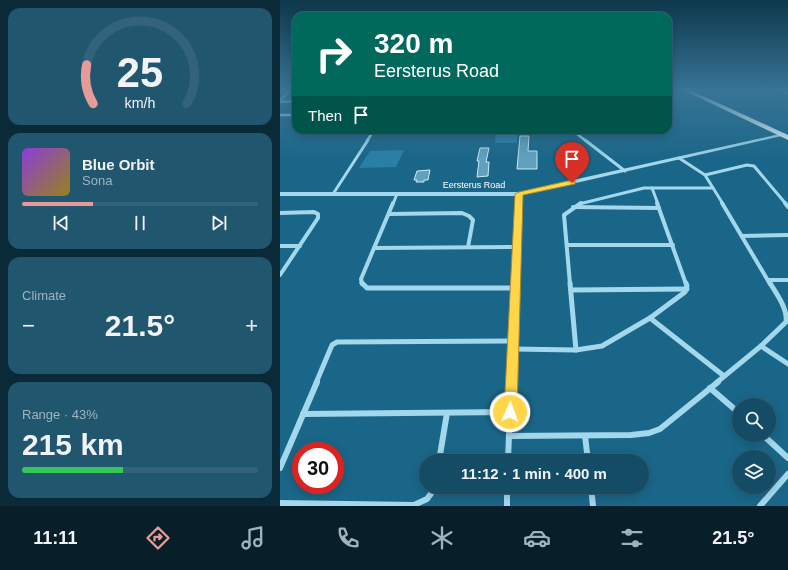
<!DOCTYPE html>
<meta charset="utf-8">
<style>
body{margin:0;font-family:Arial,sans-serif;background:#21566f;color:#f1f3f6;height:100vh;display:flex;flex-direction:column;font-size:15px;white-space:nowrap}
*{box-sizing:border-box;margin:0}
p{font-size:13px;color:#9db4bf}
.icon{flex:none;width:22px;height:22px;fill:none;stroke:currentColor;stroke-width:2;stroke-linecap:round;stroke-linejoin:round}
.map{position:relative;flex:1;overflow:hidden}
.drawer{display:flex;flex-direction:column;gap:8px;padding:8px;background:#0b2a38;width:280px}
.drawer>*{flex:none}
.banner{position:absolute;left:12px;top:12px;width:380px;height:122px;border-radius:12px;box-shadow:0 2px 10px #0003,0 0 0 1px #33637a;background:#00695c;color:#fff;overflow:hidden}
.tools{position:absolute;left:452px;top:398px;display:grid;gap:8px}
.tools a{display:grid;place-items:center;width:44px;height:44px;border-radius:50%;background:#144c66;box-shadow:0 2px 10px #0003,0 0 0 1px #33637a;font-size:20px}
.speed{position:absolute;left:12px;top:442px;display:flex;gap:8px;font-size:20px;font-weight:700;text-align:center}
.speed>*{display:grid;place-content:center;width:52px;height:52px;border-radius:50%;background:#144c66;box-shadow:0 2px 10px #0003,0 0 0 1px #33637a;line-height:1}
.speed .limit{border:6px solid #d22;background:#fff;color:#111}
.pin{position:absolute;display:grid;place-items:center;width:34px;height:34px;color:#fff;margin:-41px -17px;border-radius:50% 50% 50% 0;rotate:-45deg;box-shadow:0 0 4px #0007}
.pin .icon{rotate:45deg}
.me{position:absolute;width:44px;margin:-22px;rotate:2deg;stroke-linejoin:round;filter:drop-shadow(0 0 3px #0008)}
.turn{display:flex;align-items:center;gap:14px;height:84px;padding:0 16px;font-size:18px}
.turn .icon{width:52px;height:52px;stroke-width:2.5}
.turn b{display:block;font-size:28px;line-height:34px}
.then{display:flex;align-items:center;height:38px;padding:0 16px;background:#0003;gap:8px;font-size:15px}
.big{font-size:30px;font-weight:600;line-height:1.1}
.drawer .widget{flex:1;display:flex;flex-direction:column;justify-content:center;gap:6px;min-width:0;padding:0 14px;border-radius:12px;background:#21566f}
.drawer .dial{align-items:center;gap:0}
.dial svg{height:104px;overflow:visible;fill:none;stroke:#33637a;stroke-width:7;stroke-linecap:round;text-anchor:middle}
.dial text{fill:#f1f3f6;stroke:none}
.song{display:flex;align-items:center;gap:12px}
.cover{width:48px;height:48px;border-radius:6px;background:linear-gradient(135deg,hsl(270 70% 55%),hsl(50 70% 35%))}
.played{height:4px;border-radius:2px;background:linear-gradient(90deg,#e69b98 30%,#33637a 30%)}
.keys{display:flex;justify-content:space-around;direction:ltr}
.heat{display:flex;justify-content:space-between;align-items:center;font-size:22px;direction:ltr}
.charge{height:6px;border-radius:3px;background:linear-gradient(90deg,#34c759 43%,#33637a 0)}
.trip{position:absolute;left:139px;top:454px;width:230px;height:40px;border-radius:20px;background:#144c66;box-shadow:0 2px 10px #0003,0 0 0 1px #33637a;font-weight:600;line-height:40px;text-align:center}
.dock{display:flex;height:64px;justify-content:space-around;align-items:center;background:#081e29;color:#9db4bf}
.dock .icon{width:28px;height:28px}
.dock .active{color:#e69b98}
.dock b{font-size:18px;color:#f1f3f6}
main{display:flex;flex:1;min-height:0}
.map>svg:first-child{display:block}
</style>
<main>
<section class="drawer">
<div class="widget dial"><svg viewBox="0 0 100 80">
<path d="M14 69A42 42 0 1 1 86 69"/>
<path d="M14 69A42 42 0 0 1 9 39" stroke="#e69b98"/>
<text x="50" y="56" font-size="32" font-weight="700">25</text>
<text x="50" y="72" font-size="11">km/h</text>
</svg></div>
<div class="widget">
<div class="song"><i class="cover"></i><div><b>Blue Orbit</b><p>Sona</p></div></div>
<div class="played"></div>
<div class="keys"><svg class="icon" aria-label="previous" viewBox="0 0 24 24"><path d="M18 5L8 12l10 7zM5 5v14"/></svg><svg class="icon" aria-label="pause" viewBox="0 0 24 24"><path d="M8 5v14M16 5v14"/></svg><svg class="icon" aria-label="next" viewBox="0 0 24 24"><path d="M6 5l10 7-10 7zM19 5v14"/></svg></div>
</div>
<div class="widget"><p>Climate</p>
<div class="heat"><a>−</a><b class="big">21.5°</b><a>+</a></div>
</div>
<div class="widget"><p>Range · 43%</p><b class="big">215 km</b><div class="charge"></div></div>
</section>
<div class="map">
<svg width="508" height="506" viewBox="0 0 508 506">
<rect width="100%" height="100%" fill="#1a6688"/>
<!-- green -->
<g fill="#2a7fa5">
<path d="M216 134H237V143H215Z"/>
<path d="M124 150 116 167 79 168 90 151Z"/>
</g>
<!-- building -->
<g fill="#61a1bd" stroke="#c7ebf9">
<path d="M240 136H249L248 151H257V169H237Z"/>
<path d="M200 148H209L206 162H209L208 176 197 177 199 161H197Z"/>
<path d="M150 170 148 180H144V182H136L137 180H134L137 171Z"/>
</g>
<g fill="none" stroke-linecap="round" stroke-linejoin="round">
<!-- minor-far4 -->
<g stroke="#a2d7ec" stroke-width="2.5">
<path d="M500 90 508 93"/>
<path d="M0 100 11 90"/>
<path d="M0 102 16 101"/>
<path d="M0 115H16"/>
<path d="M292 130 306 141"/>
<path d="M87 141 94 130"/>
</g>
<!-- minor-far3 -->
<g stroke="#a2d7ec" stroke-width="3">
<path d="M305 140 345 171"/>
<path d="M399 158 425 175 443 204"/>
<path d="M425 175 467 165 474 166 506 204"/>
<path d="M372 188 378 204"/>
<path d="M53 194 88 140"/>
<path d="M113 204 117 194"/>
<path d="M239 204V194"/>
<path d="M299 204 364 188H433"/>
</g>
<!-- minor-far2 -->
<g stroke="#a2d7ec" stroke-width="4">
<path d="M377 203 406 284"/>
<path d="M442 203 490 284"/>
<path d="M505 203 508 207"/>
<path d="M293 207 379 208"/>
<path d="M0 213 34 212 38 214V218L0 275"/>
<path d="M109 214 182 213 189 216 193 220 188 247"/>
<path d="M462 236 508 235"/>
<path d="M287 245H393"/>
<path d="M0 246H20"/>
<path d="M94 248 237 247"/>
<path d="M488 280H508"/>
<path d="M82 284 81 279 113 203"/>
<path d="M235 284 239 203"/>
<path d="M290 284 284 215 301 203"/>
</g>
<!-- minor-far1 -->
<g stroke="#a2d7ec" stroke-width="5">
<path d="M82 283 87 288H235"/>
<path d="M290 283 296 350"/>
<path d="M291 290 407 289"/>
<path d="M370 318 444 376"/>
<path d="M481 346 508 364"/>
<path d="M233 349 296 350 322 346 370 318 405 292 407 286 406 283"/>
<path d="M36 383 52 345 57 342 233 341"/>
<path d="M231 383 235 283"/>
<path d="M436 383 481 346 506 322C508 309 496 293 490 283"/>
</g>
<!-- minor -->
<g stroke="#a2d7ec" stroke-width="6">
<path d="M430 388 459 413"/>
<path d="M23 414 230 412"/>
<path d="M483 435 508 458"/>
<path d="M229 436 351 435 369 433 380 429 438 382"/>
<path d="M305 436 308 461"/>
<path d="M159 461 167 413"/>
<path d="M228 461 231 382"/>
<path d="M0 468 37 382"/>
<path d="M227 487V506"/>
<path d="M311 487 313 506"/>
<path d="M0 503 134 505 147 499 156 487"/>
<path d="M480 506 508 474"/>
</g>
<!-- tertiary -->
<path fill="#a2d7ec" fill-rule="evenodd" d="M504 133 506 134V135L239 196H0V192H239Z"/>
<!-- primary -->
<path fill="#e8f7ff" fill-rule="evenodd" d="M403 90H410L508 135V140Z"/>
</g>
<!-- sky -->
<linearGradient id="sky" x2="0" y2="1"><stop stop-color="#0e384b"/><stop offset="0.56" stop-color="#387496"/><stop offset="1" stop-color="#387496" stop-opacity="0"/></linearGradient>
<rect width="508" height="160" fill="url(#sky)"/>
<!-- route -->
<path fill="#ffd54a" stroke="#a68a30" d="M292 180 295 181V184L243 195 237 412 235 416 230 418 225 416 224 412 235 194 239 192Z"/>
<g text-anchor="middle" stroke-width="4" stroke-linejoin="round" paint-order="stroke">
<!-- far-street labels -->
<g font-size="9" fill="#fff" stroke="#1a6688">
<text x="194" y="188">Eersterus Road</text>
</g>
</g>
</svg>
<div class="tools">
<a><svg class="icon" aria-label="search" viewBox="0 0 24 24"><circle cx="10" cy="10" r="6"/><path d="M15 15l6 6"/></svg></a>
<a><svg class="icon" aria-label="layers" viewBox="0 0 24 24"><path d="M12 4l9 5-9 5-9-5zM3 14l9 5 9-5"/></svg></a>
</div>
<div class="speed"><div class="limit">30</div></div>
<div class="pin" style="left:292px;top:183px;background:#d93025"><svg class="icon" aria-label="arrive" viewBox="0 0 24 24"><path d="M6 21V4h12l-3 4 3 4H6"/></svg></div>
<svg class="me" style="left:230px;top:412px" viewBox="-20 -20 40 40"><circle r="17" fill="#ffd54a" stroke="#fff" stroke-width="3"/><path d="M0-11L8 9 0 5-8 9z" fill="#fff"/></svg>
<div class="trip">11:12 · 1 min · 400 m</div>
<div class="banner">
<div class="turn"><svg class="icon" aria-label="right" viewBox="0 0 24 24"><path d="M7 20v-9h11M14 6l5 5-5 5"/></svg><div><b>320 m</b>Eersterus Road</div></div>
<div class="then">Then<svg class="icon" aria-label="arrive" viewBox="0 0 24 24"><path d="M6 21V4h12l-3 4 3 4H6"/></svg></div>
</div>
</div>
</main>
<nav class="dock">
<b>11:11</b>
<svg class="icon active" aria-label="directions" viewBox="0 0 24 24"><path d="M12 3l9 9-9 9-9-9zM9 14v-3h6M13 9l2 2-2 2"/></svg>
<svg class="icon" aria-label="music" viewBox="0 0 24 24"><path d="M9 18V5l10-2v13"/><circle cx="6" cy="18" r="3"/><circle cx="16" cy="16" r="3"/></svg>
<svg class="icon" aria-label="phone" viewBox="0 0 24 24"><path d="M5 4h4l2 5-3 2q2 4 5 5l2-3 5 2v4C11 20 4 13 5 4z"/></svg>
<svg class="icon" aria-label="climate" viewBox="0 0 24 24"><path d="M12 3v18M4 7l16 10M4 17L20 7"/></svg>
<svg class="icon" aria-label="car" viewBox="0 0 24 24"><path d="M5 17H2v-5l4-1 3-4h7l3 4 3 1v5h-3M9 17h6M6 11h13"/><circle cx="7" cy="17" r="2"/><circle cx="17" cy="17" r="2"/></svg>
<svg class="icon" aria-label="filters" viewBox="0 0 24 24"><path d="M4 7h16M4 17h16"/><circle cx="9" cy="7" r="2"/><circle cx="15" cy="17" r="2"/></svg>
<b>21.5°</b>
</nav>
